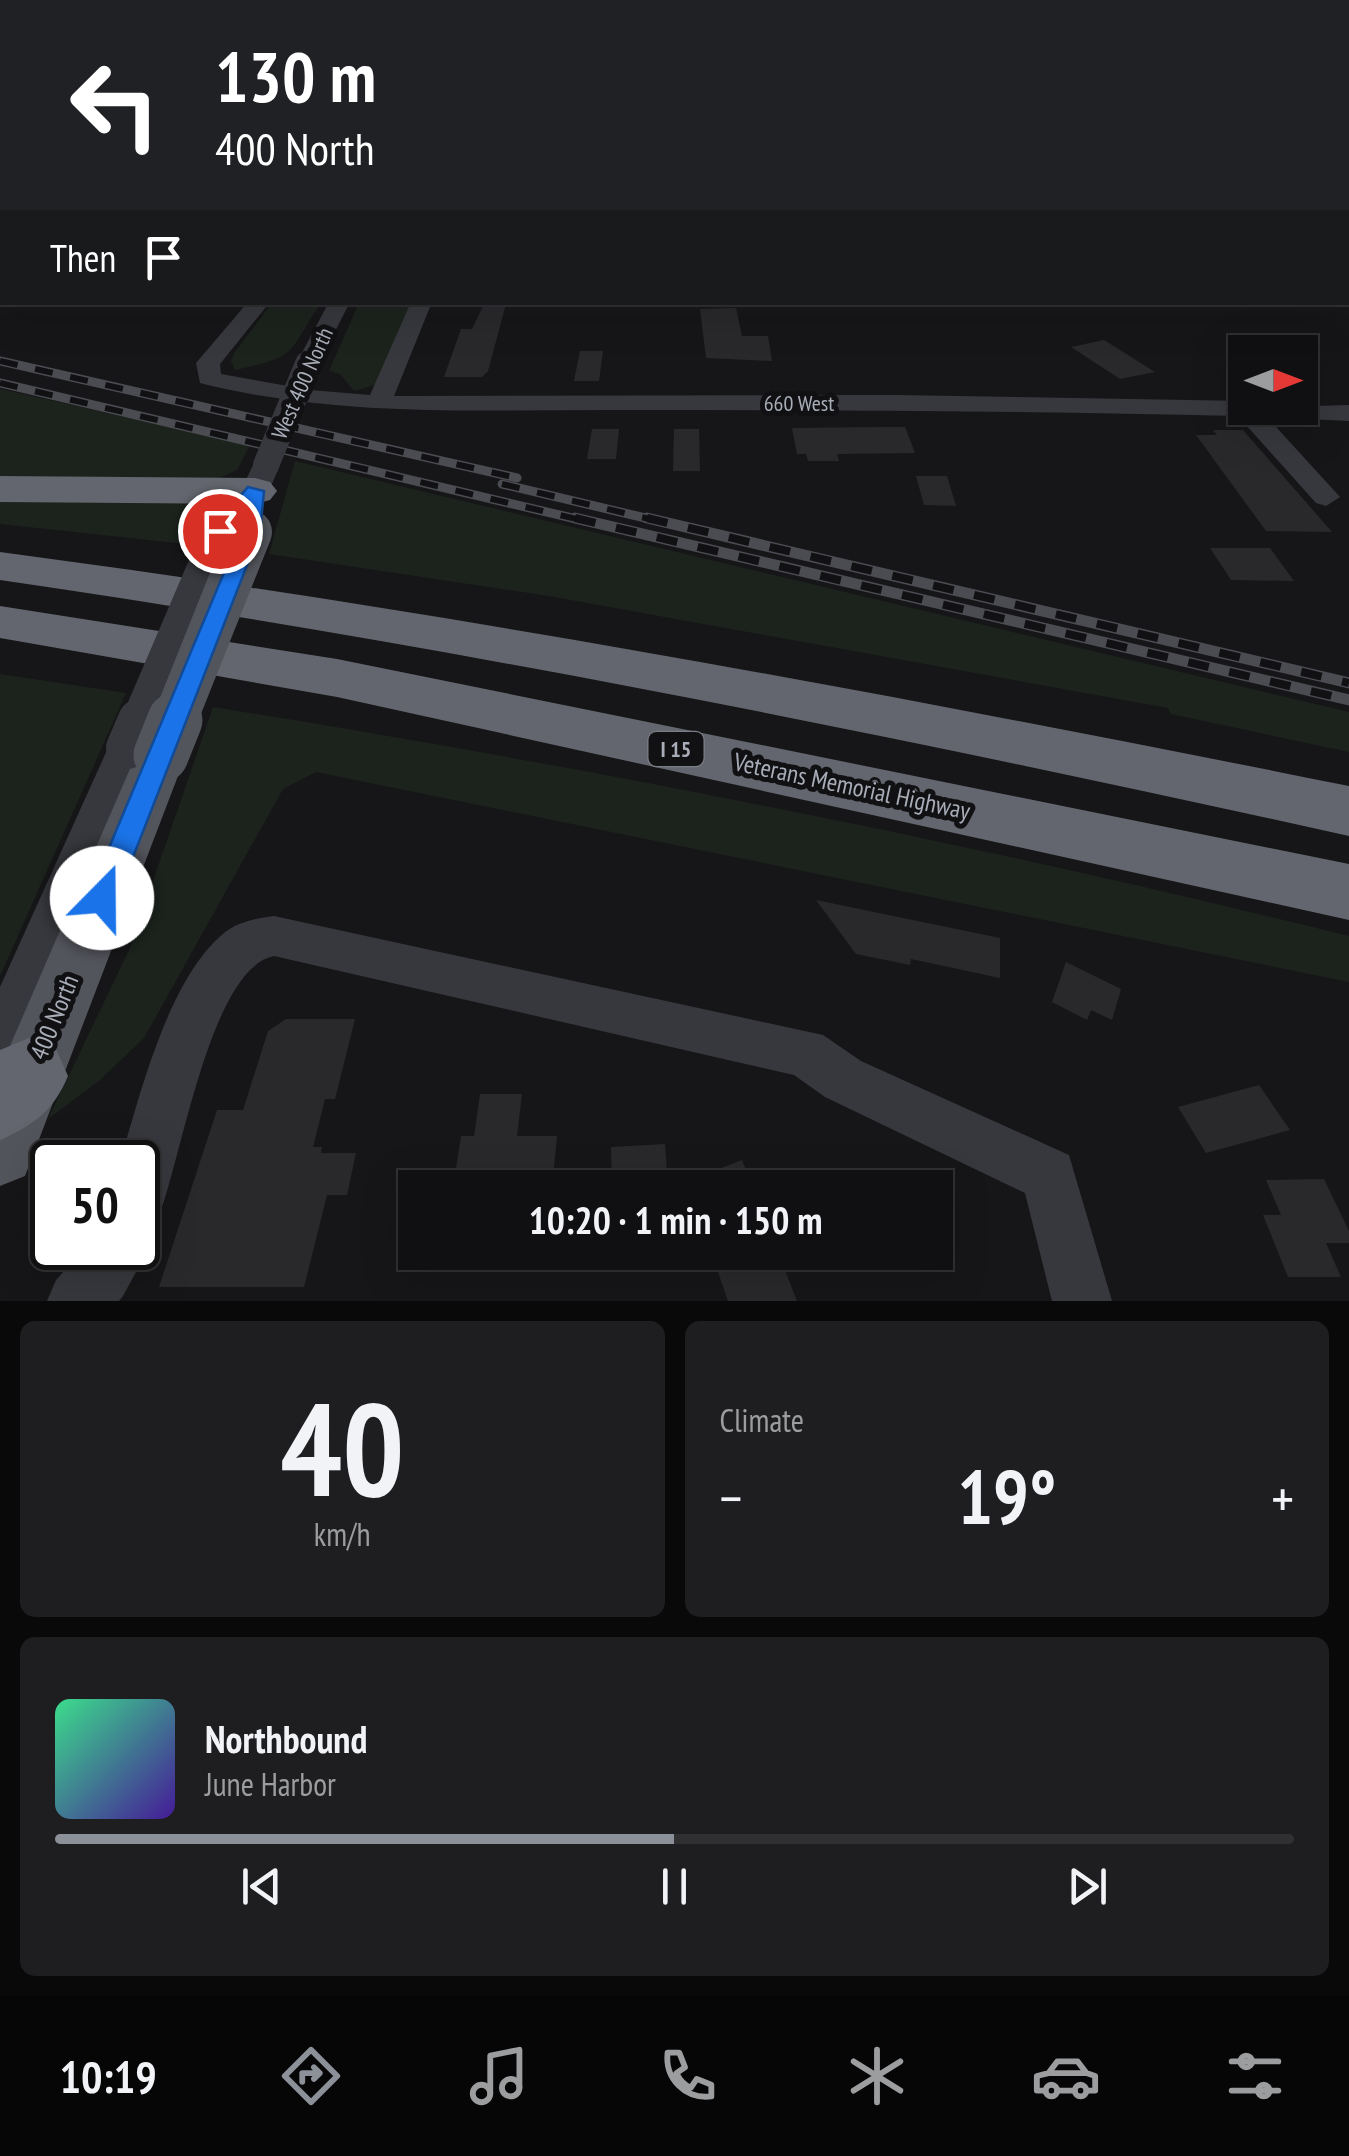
<!DOCTYPE html>
<meta charset="utf-8">
<style>
body{margin:0;font-family:"PT Sans Narrow",sans-serif;background:#1e1e20;color:#f1f3f6;height:100vh;display:flex;flex-direction:column;font-size:38px;white-space:nowrap}
*{box-sizing:border-box;margin:0}
p{font-size:32px;color:#9c9d9f}
.icon{flex:none;width:55px;height:55px;fill:none;stroke:currentColor;stroke-width:2;stroke-linecap:round;stroke-linejoin:round}
.map{position:relative;height:1301px;overflow:hidden}
.side{display:flex;flex-direction:column;gap:20px;padding:20px;background:#09090a;flex:1}
.side>*{flex:none}
.guide{position:absolute;left:0px;top:0px;width:1350px;height:305px;box-shadow:0 10px 40px #0002,0 0 0 2px #303032;background:#202124;color:#fff;overflow:hidden}
.needle{width:65px;rotate:90deg}
.buttons{position:absolute;left:1228px;top:335px;display:grid;gap:20px}
.buttons a{display:grid;place-items:center;width:90px;height:90px;border-radius:0px;background:#101012;box-shadow:0 10px 40px #0002,0 0 0 2px #303032;font-size:50px}
.speed{position:absolute;left:30px;top:1140px;display:flex;gap:20px;font-size:50px;font-weight:700;text-align:center}
.speed>*{display:grid;place-content:center;width:130px;height:130px;border-radius:50%;background:#101012;box-shadow:0 10px 40px #0002,0 0 0 2px #303032;line-height:1}
.speed .limit{border:5px solid #111;border-radius:15px;background:#fff;color:#111}
.pin{position:absolute;display:grid;place-items:center;width:85px;height:85px;color:#fff;margin:-42px;border:5px solid #fff;border-radius:50%;box-shadow:0 2px 10px #0007}
.me{position:absolute;width:110px;margin:-55px;rotate:22deg;stroke-linejoin:round;filter:drop-shadow(0 0 8px #0008)}
.turn{display:flex;align-items:center;gap:35px;height:210px;padding:0 50px;font-size:45px}
.turn .icon{width:130px;height:130px;stroke-width:2.5}
.turn b{display:block;font-size:70px;line-height:85px}
.then{display:flex;align-items:center;height:95px;padding:0 50px;background:#0003;gap:20px;font-size:38px}
.big{font-size:75px;font-weight:700;line-height:1.1}
.side .widget{flex:1;display:flex;flex-direction:column;justify-content:center;gap:15px;min-width:0;padding:0 35px;border-radius:15px;background:#1e1e20}
.side .dial{align-items:center;gap:0}
.dial b{font-size:130px;line-height:1}
.song{display:flex;align-items:center;gap:30px}
.cover{width:120px;height:120px;border-radius:15px;background:linear-gradient(135deg,hsl(150 70% 55%),hsl(260 70% 35%))}
.played{height:10px;border-radius:5px;background:linear-gradient(90deg,#8c9099 50%,#303032 50%)}
.keys{display:flex;justify-content:space-around;direction:ltr}
.heat{display:flex;justify-content:space-between;align-items:center;font-size:55px;direction:ltr}
.side .tiles{flex:1;display:grid;gap:20px;grid-template-columns:1fr 1fr}
.widget:last-child{grid-column:span 2}
.trip{position:absolute;left:398px;top:1170px;width:555px;height:100px;border-radius:0px;background:#101012;box-shadow:0 10px 40px #0002,0 0 0 2px #303032;font-weight:700;line-height:100px;text-align:center}
.menu{display:flex;height:160px;justify-content:space-around;align-items:center;background:#060607;color:#9c9d9f}
.menu .icon{width:70px;height:70px}
.menu .on{color:#8c9099}
.menu b{font-size:45px;color:#f1f3f6}
.map>svg:first-child{display:block}
</style>
<div class="map">
<svg width="1349" height="1301" viewBox="0 0 1349 1301">
<rect width="100%" height="100%" fill="#161618"/>
<!-- green -->
<g fill="#1c231d">
<path d="M272 303H321C286 354 301 356 235 370L231 361 234 353Z"/>
<path d="M359 303H411L378 384 354 391 340 374 329 371Z"/>
<path d="M0 389 250 445 237 470 217 479 0 476Z"/>
<path d="M295 461 1349 712V752L1171 714 1168 708 549 596 269 554Z"/>
<path d="M0 501 196 502 210 512 195 545 0 524Z"/>
<path d="M0 674 126 693 0 976Z"/>
<path d="M213 707C594 768 974 843 1349 936V982L316 772 283 789 144 1038 100 1080 48 1119 130 948Z"/>
</g>
<!-- building -->
<g fill="#29292c">
<path d="M484 304H506L488 371 482 377H444L461 329H472Z"/>
<path d="M736 308 742 336H768L772 361 706 358 700 309Z"/>
<path d="M1104 340 1155 372 1120 379 1071 347Z"/>
<path d="M580 351H603L599 381H574Z"/>
<path d="M881 427H905L915 453 837 454 839 461H808L806 454H797L792 428Z"/>
<path d="M592 429H619L616 459H587Z"/>
<path d="M674 429H699L700 471H673Z"/>
<path d="M1213 430H1243L1332 532 1266 531 1196 435H1217Z"/>
<path d="M916 476H947L956 506 924 505Z"/>
<path d="M1210 548H1270L1294 581 1231 580Z"/>
<path d="M816 900 1000 938V978L911 959 910 965 856 954Z"/>
<path d="M1066 962 1121 989 1112 1020 1091 1010 1087 1020 1052 1002Z"/>
<path d="M286 1019H355L335 1099H325L313 1147H322L321 1153H356L347 1195H327L304 1287H159L217 1110H243L268 1031Z"/>
<path d="M1259 1085 1290 1130 1206 1153 1178 1107Z"/>
<path d="M480 1094H522L517 1136H557L552 1188H453L461 1136H474Z"/>
<path d="M665 1144 668 1188H612L611 1147Z"/>
<path d="M742 1160 753 1188H675V1186Z"/>
<path d="M1324 1179 1349 1231V1243H1326L1341 1277H1288L1263 1215H1281L1266 1180Z"/>
<path d="M711 1252H778L797 1301H728Z"/>
</g>
<g fill="none" stroke-linecap="round" stroke-linejoin="round">
<!-- minor -->
<g fill="#37383d" fill-rule="evenodd">
<path d="M1349 143V153H1348V144Z"/>
<rect x="1348" y="171" width="1" height="10"/>
<path d="M1348 226H1349V238L1348 237Z"/>
<rect x="1348" y="256" width="1" height="13"/>
<path d="M248 302H270L220 364 221 374 310 390 370 395 411 302H432L394 396 895 395 1245 401V408L1349 405V421L1267 417 1340 497 1326 506 1316 503 1238 416C1035 411 833 410 631 410 485 409 343 419 200 383L196 363Z"/>
<path d="M329 302H350L316 369H300L296 364Z"/>
<path d="M266 457 280 465 269 491 231 537H209L205 531 209 525 242 488 256 459Z"/>
<path d="M127 734 141 738 146 748 18 1061 0 1068V987L108 748 113 738Z"/>
<path d="M274 916 823 1035 861 1061 1069 1155 1112 1301H1052L1025 1193 825 1097 794 1075 274 956C210 968 181 1163 158 1218L138 1226 149 1248 123 1296 119 1301H47L56 1280 85 1248H138V1162H120C140 1095 168 979 224 933 237 922 258 918 274 916Z"/>
</g>
<!-- major -->
<path fill="#53555c" fill-rule="evenodd" d="M161 736 179 742 186 755 25 1176 0 1186V1069L136 755 143 742Z"/>
<!-- highway -->
<g fill="#63666e" fill-rule="evenodd">
<path d="M0 476 255 478 270 482 277 491 270 500 255 504 0 502Z"/>
<path d="M0 552C453 612 901 696 1349 786V836C902 737 454 646 0 580Z"/>
<path d="M0 606 337 659 1349 864V920L337 697 0 638Z"/>
<path d="M29 1038 56 1049 68 1076C54 1110 34 1125 0 1140V1050Z"/>
</g>
<defs>
<g id="rail-far1">
<path d="M0 361 517 478"/>
<path d="M0 383 585 521"/>
<path d="M502 484 658 521"/>
</g>
<g id="rail">
<path d="M575 518 1349 700"/>
<path d="M647 518 1349 683"/>
</g>
</defs>
<!-- rail-far1 casing -->
<use href="#rail-far1" stroke="#4a4c52" stroke-width="9"/>
<!-- rail casing -->
<use href="#rail" stroke="#4a4c52" stroke-width="11"/>
<!-- rail-far1 -->
<use href="#rail-far1" stroke="#111113" stroke-width="6" stroke-dasharray="18" stroke-linecap="butt"/>
<!-- rail -->
<use href="#rail" stroke="#111113" stroke-width="8" stroke-dasharray="21" stroke-linecap="butt"/>
<!-- minor-bridge-far2 -->
<path stroke="#37383d" stroke-width="26" d="M266 465 308 364"/>
<!-- minor-bridge-far1 -->
<path stroke="#37383d" stroke-width="34" d="M138 722 220 531"/>
<!-- minor-bridge -->
<path stroke="#37383d" stroke-width="42" d="M127 748 139 720"/>
<!-- major-bridge-far1 -->
<path stroke="#53555c" stroke-width="44" d="M174 722 250 532"/>
<!-- major-bridge -->
<path stroke="#53555c" stroke-width="55" d="M161 755 175 720"/>
</g>
<!-- sky -->
<linearGradient id="sky" x2="0" y2="1"><stop stop-color="#0c0c0d"/><stop offset="0.43" stop-color="#363c48"/><stop offset="1" stop-color="#363c48" stop-opacity="0"/></linearGradient>
<rect width="1349" height="317" fill="url(#sky)"/>
<!-- route -->
<path fill="#1a73e8" stroke="#114b97" stroke-width="2.5" d="M248 487 264 491 260 532 117 898 113 906 102 910 92 906 88 898 241 532 242 517 227 535 210 531Z"/>
<g text-anchor="middle" stroke-width="10" stroke-linejoin="round" paint-order="stroke">
<!-- far-street labels -->
<g font-size="22" fill="#a8adb8" stroke="#111113">
<text transform="translate(302 383) rotate(-66)" y="8">West 400 North</text>
<text x="799" y="411">660 West</text>
</g>
<!-- shield labels -->
<rect fill="#111113" stroke="#7b7e86" stroke-width="2.5" x="648.5" y="732" width="55" height="34" rx="8"/>
<g font-size="22" font-weight="bold" fill="#a8adb8">
<text x="676" y="757">I 15</text>
</g>
<!-- street labels -->
<g font-size="25" fill="#a8adb8" stroke="#111113">
<text transform="translate(852 786) rotate(12)" y="9">Veterans Memorial Highway</text>
<text transform="translate(54 1017) rotate(-68)" y="9">400 North</text>
</g>
</g>
</svg>
<div class="buttons">
<a><svg class="needle" viewBox="-14 -14 28 28"><path d="M0-13l5 13h-10z" fill="#e53935"/><path d="M0 13l5-13h-10z" fill="#9c9d9f"/></svg></a>
</div>
<div class="speed"><div class="limit">50</div></div>
<div class="pin" style="left:220px;top:531px;background:#d93025"><svg class="icon" aria-label="arrive" viewBox="0 0 24 24"><path d="M6 21V4h12l-3 4 3 4H6"/></svg></div>
<svg class="me" style="left:102px;top:898px" viewBox="-20 -20 40 40"><circle r="19" fill="#fff"/><path d="M0-13L10 11 0 6-10 11z" fill="#1a73e8"/></svg>
<div class="trip">10:20 · 1 min · 150 m</div>
<div class="guide">
<div class="turn"><svg class="icon" aria-label="left" viewBox="0 0 24 24"><path d="M17 20v-9H6M10 6l-5 5 5 5"/></svg><div><b>130 m</b>400 North</div></div>
<div class="then">Then<svg class="icon" aria-label="arrive" viewBox="0 0 24 24"><path d="M6 21V4h12l-3 4 3 4H6"/></svg></div>
</div>
</div>
<section class="side">
<div class="tiles">
<div class="widget dial"><b>40</b><p>km/h</p></div>
<div class="widget"><p>Climate</p>
<div class="heat"><a>−</a><b class="big">19°</b><a>+</a></div>
</div>
<div class="widget">
<div class="song"><i class="cover"></i><div><b>Northbound</b><p>June Harbor</p></div></div>
<div class="played"></div>
<div class="keys"><svg class="icon" aria-label="previous" viewBox="0 0 24 24"><path d="M18 5L8 12l10 7zM5 5v14"/></svg><svg class="icon" aria-label="pause" viewBox="0 0 24 24"><path d="M8 5v14M16 5v14"/></svg><svg class="icon" aria-label="next" viewBox="0 0 24 24"><path d="M6 5l10 7-10 7zM19 5v14"/></svg></div>
</div>
</div>
</section>
<nav class="menu">
<b>10:19</b>
<svg class="icon on" aria-label="directions" viewBox="0 0 24 24"><path d="M12 3l9 9-9 9-9-9zM9 14v-3h6M13 9l2 2-2 2"/></svg>
<svg class="icon" aria-label="music" viewBox="0 0 24 24"><path d="M9 18V5l10-2v13"/><circle cx="6" cy="18" r="3"/><circle cx="16" cy="16" r="3"/></svg>
<svg class="icon" aria-label="phone" viewBox="0 0 24 24"><path d="M5 4h4l2 5-3 2q2 4 5 5l2-3 5 2v4C11 20 4 13 5 4z"/></svg>
<svg class="icon" aria-label="climate" viewBox="0 0 24 24"><path d="M12 3v18M4 7l16 10M4 17L20 7"/></svg>
<svg class="icon" aria-label="car" viewBox="0 0 24 24"><path d="M5 17H2v-5l4-1 3-4h7l3 4 3 1v5h-3M9 17h6M6 11h13"/><circle cx="7" cy="17" r="2"/><circle cx="17" cy="17" r="2"/></svg>
<svg class="icon" aria-label="filters" viewBox="0 0 24 24"><path d="M4 7h16M4 17h16"/><circle cx="9" cy="7" r="2"/><circle cx="15" cy="17" r="2"/></svg>
</nav>
